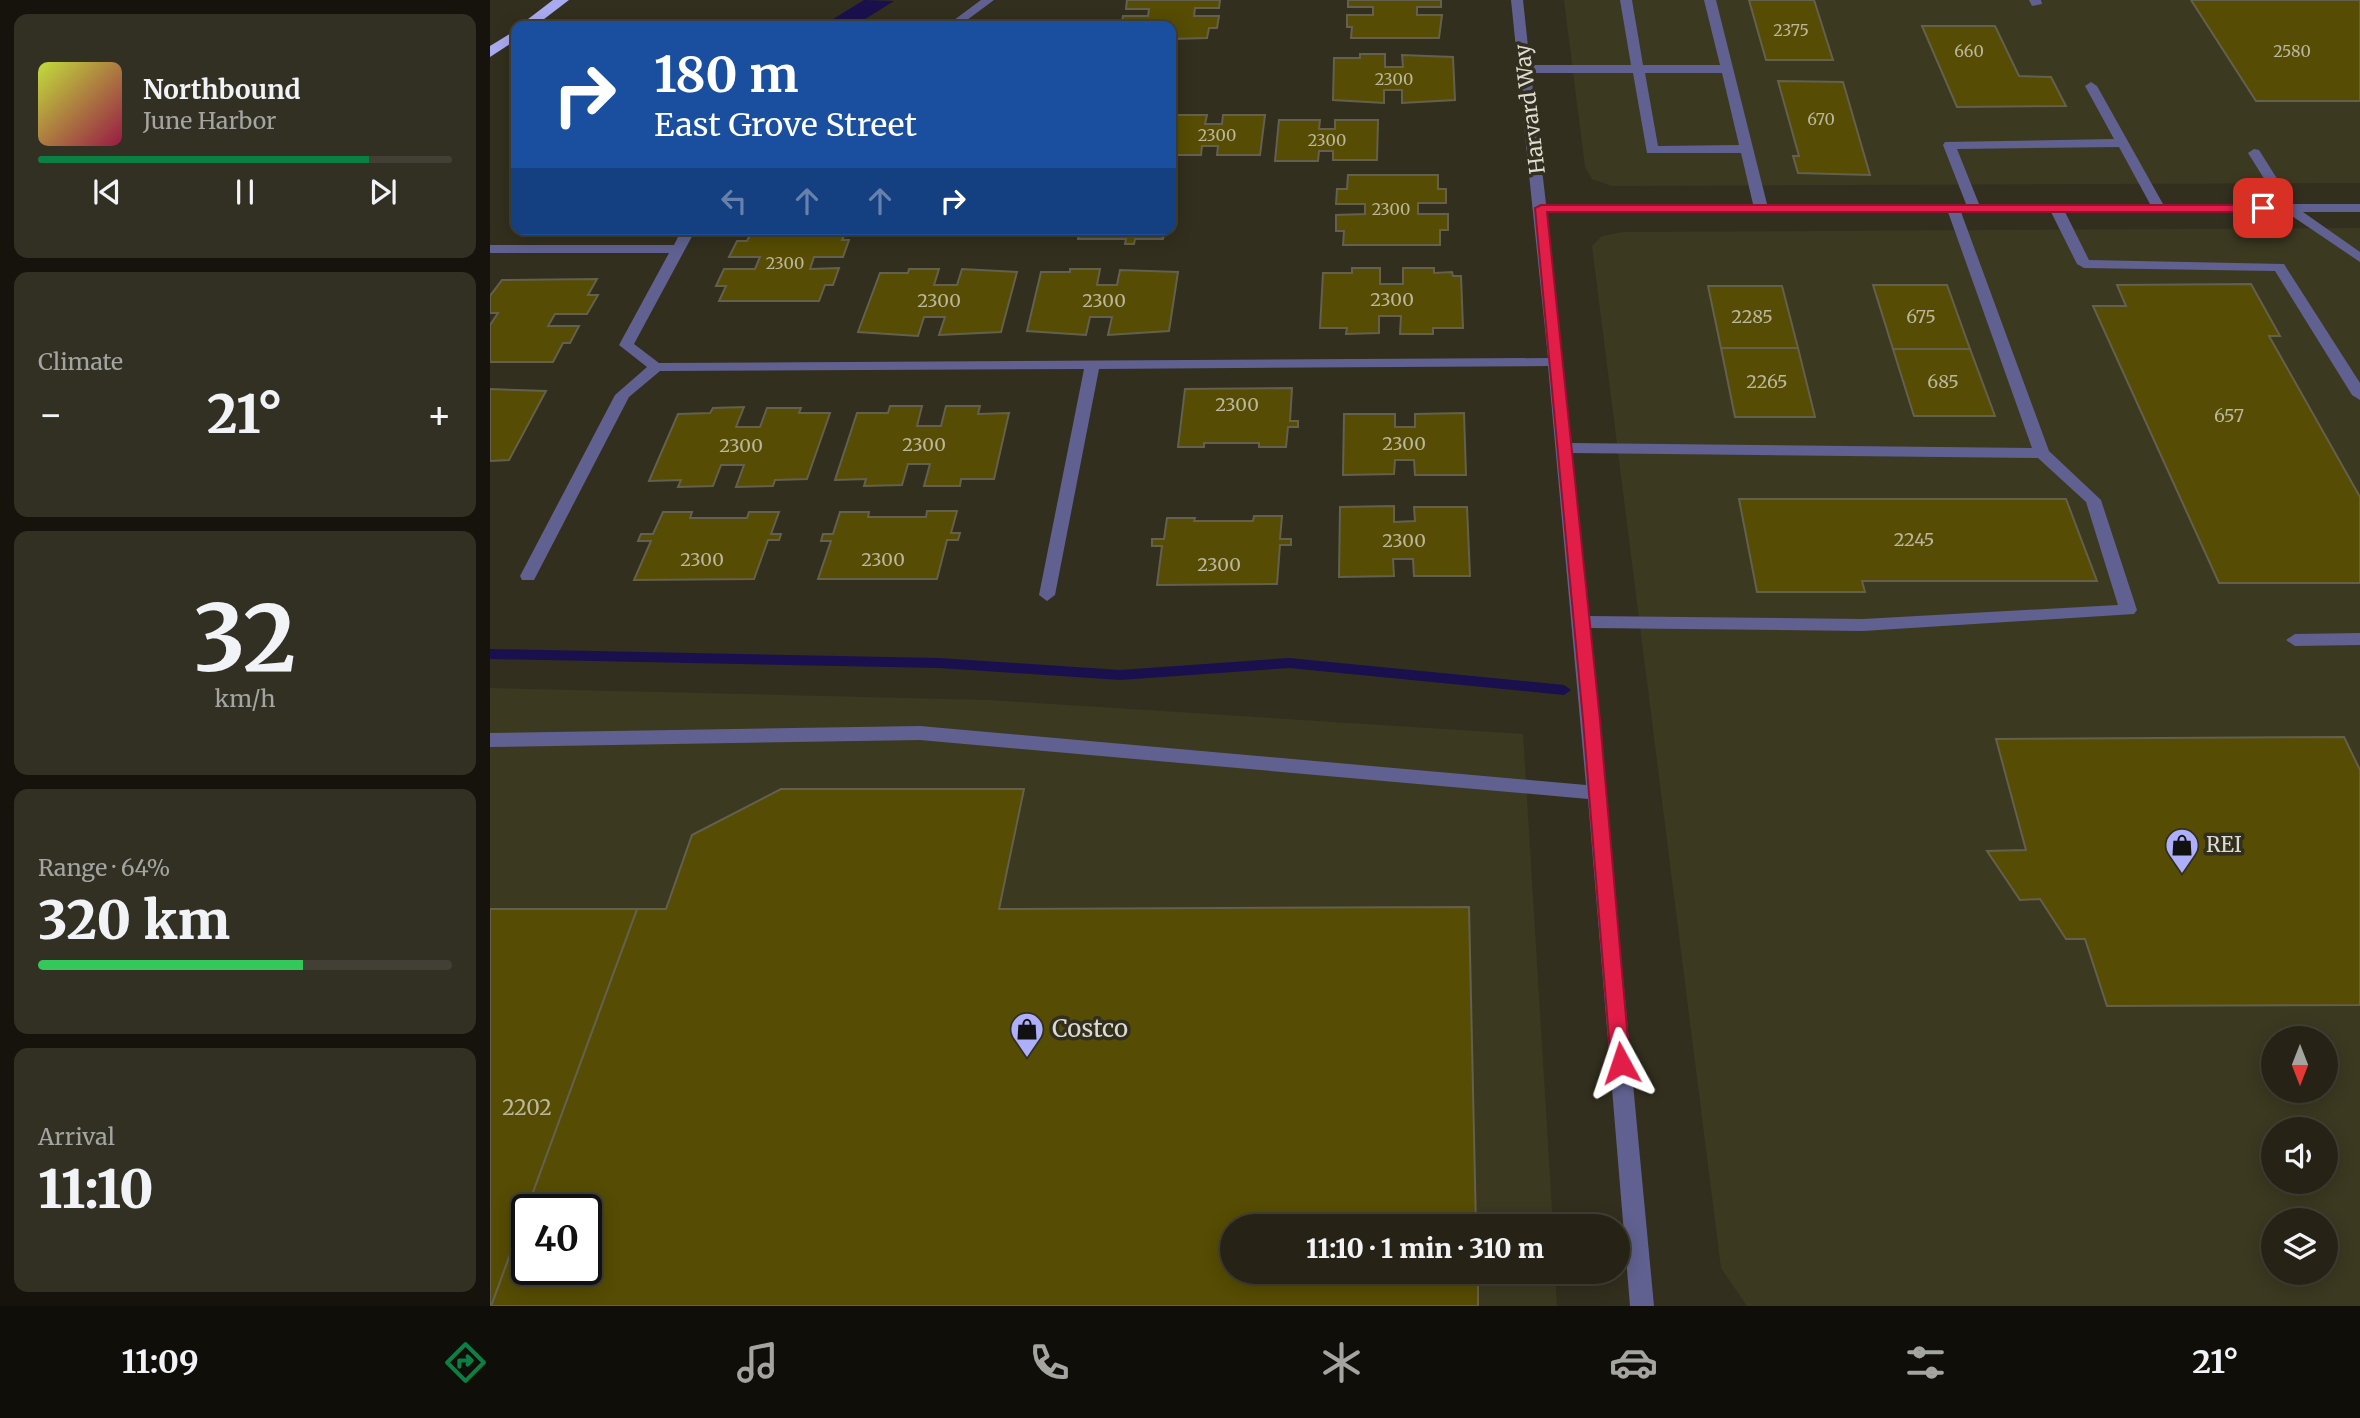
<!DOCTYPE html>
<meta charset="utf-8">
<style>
body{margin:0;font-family:Merriweather,serif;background:#322f23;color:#f1f3f6;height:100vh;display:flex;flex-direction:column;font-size:26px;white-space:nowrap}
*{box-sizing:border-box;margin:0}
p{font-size:23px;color:#a4a4a1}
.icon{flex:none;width:38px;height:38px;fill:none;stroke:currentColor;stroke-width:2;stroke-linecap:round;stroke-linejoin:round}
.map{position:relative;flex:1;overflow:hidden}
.sheet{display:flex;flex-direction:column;gap:14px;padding:14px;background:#15130c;width:490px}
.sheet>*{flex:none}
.top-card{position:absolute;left:21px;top:21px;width:665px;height:214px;border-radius:14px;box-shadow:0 4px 18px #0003,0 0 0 2px #424035;background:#1a4fa0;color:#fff;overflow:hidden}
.needle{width:46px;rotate:180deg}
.fabs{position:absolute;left:1771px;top:1026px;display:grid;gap:14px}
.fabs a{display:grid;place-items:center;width:77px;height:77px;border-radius:50%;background:#262316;box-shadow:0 4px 18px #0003,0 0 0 2px #424035;font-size:35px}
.speed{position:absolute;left:21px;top:1194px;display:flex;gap:14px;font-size:35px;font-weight:700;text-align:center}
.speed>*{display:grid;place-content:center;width:91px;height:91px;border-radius:50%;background:#262316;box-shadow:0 4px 18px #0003,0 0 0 2px #424035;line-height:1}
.speed .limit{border:4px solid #111;border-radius:10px;background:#fff;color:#111}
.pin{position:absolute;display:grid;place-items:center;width:60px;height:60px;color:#fff;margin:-30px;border-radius:14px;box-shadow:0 4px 10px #0006}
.me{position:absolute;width:77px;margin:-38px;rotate:355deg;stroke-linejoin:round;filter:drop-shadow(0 0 5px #0008)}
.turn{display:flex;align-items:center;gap:24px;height:147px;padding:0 28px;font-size:32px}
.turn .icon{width:91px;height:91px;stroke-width:2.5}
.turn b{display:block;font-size:49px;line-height:60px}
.lanes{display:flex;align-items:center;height:66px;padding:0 28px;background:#0003;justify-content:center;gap:35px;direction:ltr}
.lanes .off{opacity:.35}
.big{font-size:52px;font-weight:800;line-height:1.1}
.sheet .widget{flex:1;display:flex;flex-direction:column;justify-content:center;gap:10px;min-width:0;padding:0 24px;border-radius:14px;background:#322f23}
.sheet .dial{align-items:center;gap:0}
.dial b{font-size:91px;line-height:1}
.song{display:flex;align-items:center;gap:21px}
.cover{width:84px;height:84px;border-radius:10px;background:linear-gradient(135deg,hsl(70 70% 55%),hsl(340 70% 35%))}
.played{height:7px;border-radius:4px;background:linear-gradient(90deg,#0b8043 80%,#424035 80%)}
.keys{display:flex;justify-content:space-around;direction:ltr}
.heat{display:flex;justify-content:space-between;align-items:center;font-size:38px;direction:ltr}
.charge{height:10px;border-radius:5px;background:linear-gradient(90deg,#34c759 64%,#424035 0)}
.trip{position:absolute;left:730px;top:1214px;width:410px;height:70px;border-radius:35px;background:#262316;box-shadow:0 4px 18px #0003,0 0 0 2px #424035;font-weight:800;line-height:70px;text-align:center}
.tab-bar{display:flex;height:112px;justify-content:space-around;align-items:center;background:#0f0e09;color:#a4a4a1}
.tab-bar .icon{width:49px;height:49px}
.tab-bar .on{color:#0b8043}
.tab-bar b{font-size:32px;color:#f1f3f6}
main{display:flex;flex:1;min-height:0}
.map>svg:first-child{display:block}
</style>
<main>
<section class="sheet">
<div class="widget">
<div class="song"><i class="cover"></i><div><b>Northbound</b><p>June Harbor</p></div></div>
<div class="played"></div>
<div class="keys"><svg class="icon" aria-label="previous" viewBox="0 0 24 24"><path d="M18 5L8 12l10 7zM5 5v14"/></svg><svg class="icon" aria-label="pause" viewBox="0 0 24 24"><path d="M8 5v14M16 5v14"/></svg><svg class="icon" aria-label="next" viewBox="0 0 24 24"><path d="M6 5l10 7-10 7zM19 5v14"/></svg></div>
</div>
<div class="widget"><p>Climate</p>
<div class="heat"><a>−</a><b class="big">21°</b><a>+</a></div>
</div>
<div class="widget dial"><b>32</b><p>km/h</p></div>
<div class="widget"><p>Range · 64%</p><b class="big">320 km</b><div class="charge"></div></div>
<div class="widget"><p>Arrival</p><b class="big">11:10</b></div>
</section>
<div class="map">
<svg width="1870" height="1306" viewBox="0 0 1870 1306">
<rect width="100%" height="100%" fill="#322f1e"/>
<!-- built -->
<g fill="#3c3921" fill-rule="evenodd">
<path d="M1074 0H1870V183L1122 186 1102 179 1095 167Z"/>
<path d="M1870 228V1306H1257L1231 1268 1102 246 1112 236 1134 232ZM1783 1038H1836V1090H1783ZM1783 1129H1836V1181H1783ZM1783 1220H1836V1272H1783Z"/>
<path d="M0 688 498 700 1033 734 1063 1227H742V1272H1065L1067 1306H0ZM37 1209H96V1269H37Z"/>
</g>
<!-- water -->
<path fill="#1a104d" d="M374 0 404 1 364 26 335 24Z"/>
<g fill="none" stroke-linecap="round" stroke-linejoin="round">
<!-- stream -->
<path fill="#1a104d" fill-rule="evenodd" d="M0 649 449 658 630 670 799 658 1074 685 1081 690 1074 695 799 668 630 680 449 668 0 659Z"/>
</g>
<!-- building -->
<g fill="#564c03" stroke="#63604e" stroke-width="2" fill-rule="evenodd">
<path d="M637 0H730L729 8H705L704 16H729L727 28H719L717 38 681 39V26H631L633 16H658L659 9H636Z"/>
<path d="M858 0H951V7H927V15H952L949 38H861L862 27H857V15H883V7H858Z"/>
<path d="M1259 0H1324L1343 60H1276Z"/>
<path d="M1701 0H1870V101H1766Z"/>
<path d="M1432 26H1505L1529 76 1561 77 1576 106 1467 107Z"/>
<path d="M870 54H895V67H913L912 55 963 57 965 100 912 103V90H894V103L843 100 844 58H870Z"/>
<path d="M1288 81 1353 82 1380 175 1308 173 1303 156H1309Z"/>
<path d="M681 115H717L715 124H732L733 115H775L770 155H727L728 146H712L711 155H681Z"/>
<path d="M789 120H830L829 129H845V120H888L887 160H843V151H829L828 161H785Z"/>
<path d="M858 175H948V189H956V203H928V214H958V230H950V245H853L854 231H846V215L875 214V204H846L847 189H857Z"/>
<path d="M263 229H357L352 240H359L353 257H324L320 269 349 268 343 285H335L329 301H229L236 286H226L234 269H265L270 257H239L247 241H257Z"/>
<path d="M590 229H675L673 239H645L644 244H635L636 239H588Z"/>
<path d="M862 268H890V284H913V268H944V273L962 272 963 276H971L973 328H943V334H910L911 316H889V333L856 334 857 328H830L833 273H862Z"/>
<path d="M419 269H449L444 285H467L472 269 527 272 511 332 449 335 455 317H434L428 336 368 332 390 273H418Z"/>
<path d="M580 269H610L607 285H627L630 270 688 272 679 331 618 335 622 317H600L596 335 537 331 551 272H580Z"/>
<path d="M107 279 98 295H108L97 314H65L58 326H89L80 343H73L63 362H0V325L8 313H0V296L12 280Z"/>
<path d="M1761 284 1790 336H1779L1870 497V583H1729L1603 306H1636L1627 285Z"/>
<path d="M1383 285H1457L1480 349H1403Z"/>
<path d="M1218 286H1292L1308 348H1231Z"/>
<path d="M1231 348H1308L1325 417H1245Z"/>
<path d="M1403 349H1480L1505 416H1424Z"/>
<path d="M802 388 800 421H808V427H798L796 447H769V443H714V447H688L695 389Z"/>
<path d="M0 389 56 391 19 460 0 461Z"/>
<path d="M400 406H432L427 426H451L456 406H490L488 414 519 413 504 479H471L470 486H434L440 464H418L412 485 374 486 376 479 345 480 367 413H398Z"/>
<path d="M254 407 246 427H270L277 408H311L309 413H340L317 479 285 480 283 486 246 487 254 465H231L223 486 188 487 191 480 159 481 188 414 220 413 223 408Z"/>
<path d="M974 413 976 475H925L924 460H905L904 474 853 475 854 414H905V427H925V414Z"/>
<path d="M1249 499H1576L1607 581H1372L1375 592H1267Z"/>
<path d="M904 506V522L925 521 924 507H977L980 576H924L923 559H903L904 576 849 577 850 507Z"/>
<path d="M437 511H467L461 533H470L468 540H457L447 579H328L341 541H331L333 534H343L350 512H379L378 517H436Z"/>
<path d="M173 512H202L200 518H257L259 512H289L281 534H291L289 540H278L264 579 144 580 161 541H148L151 534H163Z"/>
<path d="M764 516H792L790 539H801V545H790L787 584 667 585 672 546H662V539H674L677 518H705L704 521H763Z"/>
<path d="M1854 737 1870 770V1005L1617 1006 1595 939H1576L1550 899 1530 900 1497 851 1536 850 1506 739Z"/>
<path d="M291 789H534L509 909 979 907 986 1227H742V1272H988V1306H1L147 909H176L202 835ZM37 1209H96V1269H37Z"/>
<path d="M0 909H147L1 1306H0Z"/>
</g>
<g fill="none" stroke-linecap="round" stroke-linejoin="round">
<!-- minor -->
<g fill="#606190" fill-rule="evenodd">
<path d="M491 0H504L469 26H456Z"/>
<path d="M1021 0H1033L1040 65H1141L1130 0H1142L1153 65H1230L1214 0H1226L1277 204H1476L1453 145 1455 142 1624 139 1595 86 1601 82 1607 86 1673 204H1790L1758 153 1764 149 1769 150 1803 204H1870V212H1813L1870 252V262L1796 212H1575L1599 260 1794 264 1870 383V400L1862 395 1785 271 1594 268 1587 264 1561 212H1471L1559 451 1611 500 1647 610 1644 614 1373 631 1100 628 1164 1306H1140L1098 799 430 740 0 747V733L430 726 1096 785 1058 366 609 369 565 595 557 601 549 595 594 369 170 371 139 397 44 580H32L30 576 125 395 157 367 129 345 179 253H0V245H184L192 229H206L144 344 169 363 1058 358ZM1041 73H1143L1157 153H1251L1263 204H1056ZM1155 73H1232L1249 145 1168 146ZM1629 147 1660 204H1489L1467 149ZM1057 212H1458L1542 448 1081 443ZM1082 453 1548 458 1596 502 1628 605 1373 619 1099 616Z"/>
<path d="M1539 0H1551L1552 4 1542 6Z"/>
<path d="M1870 633V645L1805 646 1796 640 1805 634Z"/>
</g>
<!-- highway -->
<g fill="#a9abf0" fill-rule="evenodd">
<path d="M63 0H79L45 26H29Z"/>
<path d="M26 30V40L0 57V46Z"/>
</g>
</g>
<!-- route -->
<path fill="#e11d48" stroke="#92132f" stroke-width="2" d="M1051 205H1773L1779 208 1773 212H1057L1110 720 1140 1063 1138 1069 1131 1071 1124 1069 1121 1063 1093 720 1045 208Z"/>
<!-- icons -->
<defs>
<symbol id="shop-pin" viewBox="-11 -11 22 30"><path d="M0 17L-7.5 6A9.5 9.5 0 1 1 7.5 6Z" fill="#adaffb" stroke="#322f1e"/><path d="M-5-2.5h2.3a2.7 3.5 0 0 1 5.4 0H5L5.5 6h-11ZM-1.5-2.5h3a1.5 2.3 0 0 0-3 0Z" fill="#111"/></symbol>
</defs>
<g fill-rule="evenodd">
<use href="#shop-pin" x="1673" y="826" width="38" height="52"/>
<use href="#shop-pin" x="518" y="1010" width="38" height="52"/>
</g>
<g text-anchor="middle" stroke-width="7" stroke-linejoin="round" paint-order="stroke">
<!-- far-number labels -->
<g font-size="16" fill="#bab79d">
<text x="1301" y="36">2375</text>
<text x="1479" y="57">660</text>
<text x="1802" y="57">2580</text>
<text x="904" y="85">2300</text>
<text x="1331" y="125">670</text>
<text x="727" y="141">2300</text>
<text x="837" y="146">2300</text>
<text x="901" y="215">2300</text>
<text x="295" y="269">2300</text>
</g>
<!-- number labels -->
<g font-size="18" fill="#bab79d">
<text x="902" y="306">2300</text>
<text x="449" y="307">2300</text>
<text x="614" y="307">2300</text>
<text x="1262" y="323">2285</text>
<text x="1431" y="323">675</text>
<text x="1277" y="388">2265</text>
<text x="1453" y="388">685</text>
<text x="747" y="411">2300</text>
<text x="1739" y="422">657</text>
<text x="914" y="450">2300</text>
<text x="434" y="451">2300</text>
<text x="251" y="452">2300</text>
<text x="1424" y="546">2245</text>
<text x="914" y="547">2300</text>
<text x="212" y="566">2300</text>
<text x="393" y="566">2300</text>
<text x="729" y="571">2300</text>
</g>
<!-- street labels -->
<g font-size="21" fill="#dcdbd0" stroke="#322f1e">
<text transform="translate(1040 109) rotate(-97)" y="7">Harvard Way</text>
</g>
<!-- poi labels -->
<g font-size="21" fill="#dcdbd0" stroke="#322f1e" text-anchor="start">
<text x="1716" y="852">REI</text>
</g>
<!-- near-number labels -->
<g font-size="21" fill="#bab79d">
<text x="37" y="1115">2202</text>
</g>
<!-- near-poi labels -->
<g font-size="24" fill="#dcdbd0" stroke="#322f1e" text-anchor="start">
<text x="562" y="1037">Costco</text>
</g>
</g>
</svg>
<div class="fabs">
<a><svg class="needle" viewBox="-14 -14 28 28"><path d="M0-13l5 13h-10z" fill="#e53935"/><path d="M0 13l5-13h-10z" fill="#a4a4a1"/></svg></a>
<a><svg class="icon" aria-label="sound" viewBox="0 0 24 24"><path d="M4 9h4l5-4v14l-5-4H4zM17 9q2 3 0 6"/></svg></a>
<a><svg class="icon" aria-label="layers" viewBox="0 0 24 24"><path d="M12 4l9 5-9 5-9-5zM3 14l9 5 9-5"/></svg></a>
</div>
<div class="speed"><div class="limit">40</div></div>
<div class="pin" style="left:1773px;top:208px;background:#d93025"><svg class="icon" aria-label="arrive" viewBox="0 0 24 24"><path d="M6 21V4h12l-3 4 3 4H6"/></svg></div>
<svg class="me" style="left:1131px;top:1063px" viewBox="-20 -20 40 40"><path d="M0-17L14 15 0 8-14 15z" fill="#e11d48" stroke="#fff" stroke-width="4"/></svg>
<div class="trip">11:10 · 1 min · 310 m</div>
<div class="top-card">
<div class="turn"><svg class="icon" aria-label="right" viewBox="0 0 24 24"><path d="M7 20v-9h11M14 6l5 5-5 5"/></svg><div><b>180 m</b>East Grove Street</div></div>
<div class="lanes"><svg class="icon off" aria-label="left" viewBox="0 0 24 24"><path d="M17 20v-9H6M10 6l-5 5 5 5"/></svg><svg class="icon off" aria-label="ahead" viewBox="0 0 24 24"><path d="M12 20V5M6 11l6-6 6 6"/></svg><svg class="icon off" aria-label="ahead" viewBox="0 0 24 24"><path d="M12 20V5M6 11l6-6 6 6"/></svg><svg class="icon" aria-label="right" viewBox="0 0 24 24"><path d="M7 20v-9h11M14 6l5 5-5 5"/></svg></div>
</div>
</div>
</main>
<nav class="tab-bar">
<b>11:09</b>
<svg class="icon on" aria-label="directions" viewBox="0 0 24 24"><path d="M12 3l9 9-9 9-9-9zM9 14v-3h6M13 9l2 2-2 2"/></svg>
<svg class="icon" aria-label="music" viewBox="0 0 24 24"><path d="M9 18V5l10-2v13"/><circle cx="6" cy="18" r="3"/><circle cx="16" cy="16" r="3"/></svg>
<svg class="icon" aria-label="phone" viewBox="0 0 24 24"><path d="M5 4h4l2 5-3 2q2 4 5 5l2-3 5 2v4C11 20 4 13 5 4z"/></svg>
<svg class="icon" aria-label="climate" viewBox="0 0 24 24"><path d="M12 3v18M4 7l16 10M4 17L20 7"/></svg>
<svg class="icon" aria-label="car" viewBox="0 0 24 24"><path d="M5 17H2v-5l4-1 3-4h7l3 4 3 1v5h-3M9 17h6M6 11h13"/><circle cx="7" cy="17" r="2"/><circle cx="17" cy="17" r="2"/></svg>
<svg class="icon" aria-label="filters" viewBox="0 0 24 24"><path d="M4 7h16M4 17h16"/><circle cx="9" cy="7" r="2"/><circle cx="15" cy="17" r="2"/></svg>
<b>21°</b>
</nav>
